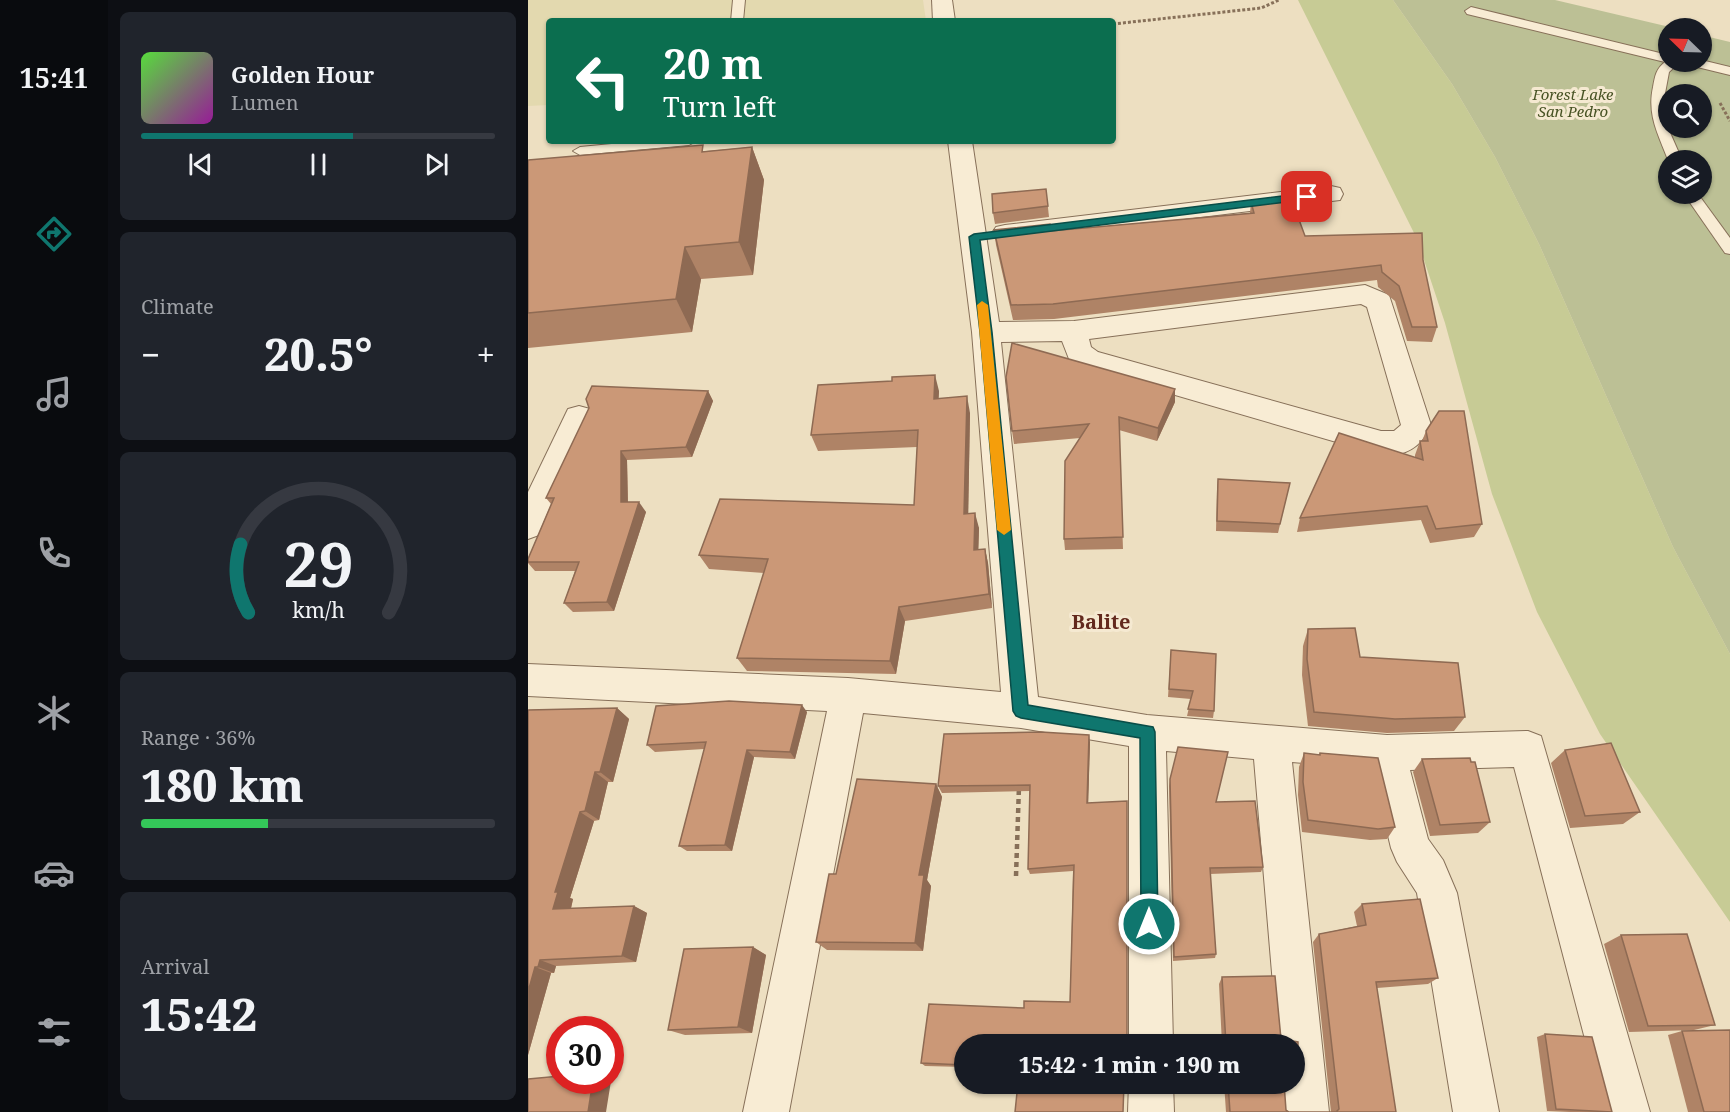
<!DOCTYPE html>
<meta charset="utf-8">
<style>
body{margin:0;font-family:"Noto Serif",serif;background:#20242c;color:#f1f3f6;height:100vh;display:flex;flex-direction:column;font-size:22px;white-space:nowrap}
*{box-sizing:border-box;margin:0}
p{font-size:20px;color:#9ea1a6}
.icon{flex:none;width:33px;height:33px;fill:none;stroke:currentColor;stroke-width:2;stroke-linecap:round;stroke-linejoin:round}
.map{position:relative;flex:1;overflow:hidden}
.drawer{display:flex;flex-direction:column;gap:12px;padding:12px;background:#0d0f14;width:420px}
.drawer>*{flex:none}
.banner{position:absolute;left:18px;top:18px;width:570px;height:126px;border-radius:6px;box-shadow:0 2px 4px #0004;background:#0b6e4f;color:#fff;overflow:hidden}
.needle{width:39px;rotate:293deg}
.controls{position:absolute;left:1130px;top:18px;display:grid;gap:12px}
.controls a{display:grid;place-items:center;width:54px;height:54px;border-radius:50%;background:#171b24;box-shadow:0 2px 4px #0004;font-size:30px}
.speed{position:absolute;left:18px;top:1016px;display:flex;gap:12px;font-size:30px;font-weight:700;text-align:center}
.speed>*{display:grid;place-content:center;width:78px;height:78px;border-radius:50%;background:#171b24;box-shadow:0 2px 4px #0004;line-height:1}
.speed .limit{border:9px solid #d22;background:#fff;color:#111}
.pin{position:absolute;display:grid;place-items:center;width:51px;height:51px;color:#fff;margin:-26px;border-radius:12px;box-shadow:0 3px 9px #0006}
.me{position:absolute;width:66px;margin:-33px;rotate:0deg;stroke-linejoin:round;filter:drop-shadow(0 0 4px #0008)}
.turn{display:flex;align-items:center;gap:21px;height:126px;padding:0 18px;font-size:27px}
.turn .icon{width:78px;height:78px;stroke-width:2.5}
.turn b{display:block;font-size:42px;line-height:51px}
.big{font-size:45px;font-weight:800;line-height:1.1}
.drawer .widget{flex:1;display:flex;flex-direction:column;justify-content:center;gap:9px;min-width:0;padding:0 21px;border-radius:9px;background:#20242c}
.drawer .dial{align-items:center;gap:0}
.dial svg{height:156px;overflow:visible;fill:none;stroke:#363941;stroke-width:7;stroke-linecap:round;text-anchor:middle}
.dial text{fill:#f1f3f6;stroke:none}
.song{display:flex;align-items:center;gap:18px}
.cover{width:72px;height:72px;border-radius:9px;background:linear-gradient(135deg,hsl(110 70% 55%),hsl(300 70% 35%))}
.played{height:6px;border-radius:3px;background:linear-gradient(90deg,#0f766e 60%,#363941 60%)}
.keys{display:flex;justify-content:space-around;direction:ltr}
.heat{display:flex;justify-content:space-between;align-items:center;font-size:33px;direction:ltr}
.charge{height:9px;border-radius:4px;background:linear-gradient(90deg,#34c759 36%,#363941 0)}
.trip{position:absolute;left:426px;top:1034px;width:351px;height:60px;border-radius:30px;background:#171b24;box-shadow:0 2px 4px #0004;font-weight:800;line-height:60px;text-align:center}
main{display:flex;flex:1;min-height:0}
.dock{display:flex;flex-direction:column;width:108px;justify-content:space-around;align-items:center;background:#090b0e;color:#9ea1a6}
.dock .icon{width:42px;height:42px}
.dock .selected{color:#0f766e}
.dock b{font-size:27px;color:#f1f3f6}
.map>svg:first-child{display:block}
</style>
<main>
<nav class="dock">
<b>15:41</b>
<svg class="icon selected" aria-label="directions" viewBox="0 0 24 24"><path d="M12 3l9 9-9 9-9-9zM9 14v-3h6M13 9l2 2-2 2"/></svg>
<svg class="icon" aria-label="music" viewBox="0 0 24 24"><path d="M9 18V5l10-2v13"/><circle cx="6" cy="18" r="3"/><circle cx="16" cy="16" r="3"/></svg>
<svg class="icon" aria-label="phone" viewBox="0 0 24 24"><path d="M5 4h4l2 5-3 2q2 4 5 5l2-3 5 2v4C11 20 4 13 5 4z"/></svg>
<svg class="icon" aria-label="climate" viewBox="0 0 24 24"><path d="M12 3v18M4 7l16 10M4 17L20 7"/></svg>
<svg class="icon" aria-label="car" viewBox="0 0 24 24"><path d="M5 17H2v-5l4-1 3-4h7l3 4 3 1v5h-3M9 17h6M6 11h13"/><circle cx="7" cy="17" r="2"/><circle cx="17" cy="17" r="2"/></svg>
<svg class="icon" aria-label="filters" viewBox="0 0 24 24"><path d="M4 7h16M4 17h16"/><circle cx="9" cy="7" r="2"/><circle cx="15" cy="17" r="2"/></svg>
</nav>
<section class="drawer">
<div class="widget">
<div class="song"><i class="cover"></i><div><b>Golden Hour</b><p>Lumen</p></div></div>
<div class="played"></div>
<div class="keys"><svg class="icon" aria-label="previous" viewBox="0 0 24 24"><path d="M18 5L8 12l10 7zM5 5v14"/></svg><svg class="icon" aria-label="pause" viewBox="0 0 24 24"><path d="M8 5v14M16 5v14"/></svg><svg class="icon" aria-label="next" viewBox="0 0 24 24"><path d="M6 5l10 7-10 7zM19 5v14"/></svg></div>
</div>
<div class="widget"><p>Climate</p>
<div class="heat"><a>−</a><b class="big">20.5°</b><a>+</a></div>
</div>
<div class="widget dial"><svg viewBox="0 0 100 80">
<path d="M14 69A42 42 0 1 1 86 69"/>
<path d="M14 69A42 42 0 0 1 10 34" stroke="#0f766e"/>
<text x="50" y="56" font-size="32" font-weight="700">29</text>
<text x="50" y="72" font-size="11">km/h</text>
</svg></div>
<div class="widget"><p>Range · 36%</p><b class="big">180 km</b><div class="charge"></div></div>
<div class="widget"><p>Arrival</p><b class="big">15:42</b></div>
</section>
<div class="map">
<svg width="1202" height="1112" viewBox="0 0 1202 1112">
<rect width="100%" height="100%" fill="#eddfc1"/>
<!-- farmland -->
<path fill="#e3d9af" d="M0 0H395L398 21H21V105L0 106Z"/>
<!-- green -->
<path fill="#c7cb95" d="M770 0H865L924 84 967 157 1011 244 1145 547 1202 654V922L1072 734 1009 612 964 494 917 323 889 239Z"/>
<!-- cemetery -->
<path fill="#bcc095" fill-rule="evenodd" d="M865 0H1027L1146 28H1140V62H1173V35L1202 42V654L1145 547 1011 244 967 157 924 84ZM1140 94H1173V128H1140ZM1140 160H1173V194H1140Z"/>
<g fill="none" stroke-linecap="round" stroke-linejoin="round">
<defs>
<g id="lane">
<path d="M205 0H217L215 21H203Z"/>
<path d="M943 7 1140 55V62H1152L1141 72 1135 104 1140 128 1154 160H1140C1130 134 1119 115 1125 87 1127 76 1128 69 1137 62L939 14 937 11Z"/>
<path d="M1173 60 1202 67V75L1161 65 1160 62Z"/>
<path d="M115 141H168L161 145 52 155 45 151 52 147Z"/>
<path d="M1156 194H1170L1202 238V254L1197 253Z"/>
</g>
<g id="street">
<path d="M404 0H424L427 21H405Z"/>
<path d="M420 141H444L471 322 546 321 837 285 861 295 903 425C893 447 878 457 853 455L551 367 541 359 534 341 473 342 510 697 619 715 859 735 1000 731 1013 736 1122 1112H1076L986 767 882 770 900 839 915 860 929 893 971 1112H925L889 893 869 862 863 848 844 769 764 762 801 1112H755L753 1083H766V1044H750L726 759 638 751 645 1044H601V746L493 728 335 713 261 1112H215L299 711 0 696V664L320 678 473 692 444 332ZM833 304 839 307 873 425 866 431H853L570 352 563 347 561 339Z"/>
<path d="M803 186 812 188 815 194 812 200 477 241 468 239 464 233 468 227 477 225Z"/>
<path d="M51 406 62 409 66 417 11 535 0 539V492L40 409Z"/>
<path d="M601 1083H645L646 1112H600Z"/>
</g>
</defs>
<!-- lane casing -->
<use href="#lane" stroke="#877059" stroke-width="2"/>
<!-- street casing -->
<use href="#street" stroke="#877059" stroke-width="2"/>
<!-- path-far1 -->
<g stroke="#877059" stroke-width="3" stroke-dasharray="3 2" stroke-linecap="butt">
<path d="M585 24 733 8 751 0"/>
<path d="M1192 103 1202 121"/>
</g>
<!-- path -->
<path stroke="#877059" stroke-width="4.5" stroke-dasharray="5 4" stroke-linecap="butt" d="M488 876 491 786"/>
<!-- lane -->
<use href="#lane" fill="#f8ecd4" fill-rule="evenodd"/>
<!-- street -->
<use href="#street" fill="#f8ecd4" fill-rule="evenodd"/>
</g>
<!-- wall -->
<g fill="#af8366">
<path d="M224 147 236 180 225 275 173 279 164 332 0 348V160L178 151Z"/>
<path d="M518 189 521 217 467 224 465 213Z"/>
<path d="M723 202 777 236 895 260 909 327 904 342 879 341 867 301 850 287 849 280 526 319 485 320 468 245 466 230 523 231 722 213Z"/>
<path d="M364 381 411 391 410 399 442 413 440 514 451 528 450 550 457 549 460 563 464 608 377 621 368 674 219 671 209 658 236 573 181 569 171 555 386 505 389 447 290 451 283 435Z"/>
<path d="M180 391 185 401 164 457 99 460 100 502 118 512 86 611 45 612 36 603 47 571H7L0 563V559L23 504 18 498Z"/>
<path d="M647 402 629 441 591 430 595 549 537 550 536 539 552 438 486 444 484 431Z"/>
<path d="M898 431 954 524 946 537 902 543 893 520 769 532 772 518 887 458V455L892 441H894Z"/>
<path d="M690 479 762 483 750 533 688 531 689 489Z"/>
<path d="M780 629 832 657 937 717 926 731 859 733 780 726 774 675 775 646Z"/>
<path d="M643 650 686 711 685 718 659 716 663 699 640 697Z"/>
<path d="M89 708 101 719 85 782H80L71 820 66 821 42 898 45 899 43 909 106 906 119 913 108 962 28 966 26 973H23L0 1055V710Z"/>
<path d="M279 712 267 759 226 757 204 851H159L151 846 176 749 127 752 119 745Z"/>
<path d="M562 742 560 803 599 1041 436 1044V1067L397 1066 393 1063 496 1008 542 1002 545 871 502 874 500 869 502 791 414 793 410 786Z"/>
<path d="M1037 750 1112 812 1095 824 1042 828 1023 763Z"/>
<path d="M776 753 790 755 792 753 867 827 859 839 842 840 774 832 770 795 771 767Z"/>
<path d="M894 759 943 762 962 822 950 833 902 836 885 772Z"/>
<path d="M642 779 688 802 735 867 733 872 682 874 688 954 687 958 645 961 641 786Z"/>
<path d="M408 784 414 797 399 880 403 886 395 951 299 950 288 942 308 874Z"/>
<path d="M834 904 910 978 900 984 849 988 868 1112H698L696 1083H756L758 1110 761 1112H803L785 942 791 934 829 926 826 912Z"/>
<path d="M1093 935 1187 1025 1166 1030 1101 1032 1076 944Z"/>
<path d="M225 947 238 955 224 1033 157 1035 140 1030Z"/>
<path d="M747 976 753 1039 770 1042V1077L766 1079V1044H694L691 984 694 977Z"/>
<path d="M1154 1031 1202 1112H1160L1140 1035Z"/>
<path d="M1017 1034 1084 1112H1042L1019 1111 1009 1037Z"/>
</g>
<!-- shaded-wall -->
<g fill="#8e6a53">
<path d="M224 147 236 180 225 275 211 242Z"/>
<path d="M157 247 173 279 164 332 148 299Z"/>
<path d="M407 375 411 391 410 415 406 399Z"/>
<path d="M647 389V402L629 441 630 428Z"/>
<path d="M180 391 185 401 164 457 158 447Z"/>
<path d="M439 396 442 413 440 529 436 514Z"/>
<path d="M93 451 99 460 100 511 93 502Z"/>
<path d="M111 502 118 512 86 611 79 602Z"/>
<path d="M447 513 451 528 450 565 446 550Z"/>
<path d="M457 549 460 563 464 608 461 594Z"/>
<path d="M371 607 377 621 368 674 362 661Z"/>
<path d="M274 705 279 712 267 759 262 752Z"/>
<path d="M89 708 101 719 85 782 72 772Z"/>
<path d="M561 735 562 742 560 810 559 803Z"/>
<path d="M219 750 226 757 204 851 197 845Z"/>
<path d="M67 772 80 782 71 820 57 811Z"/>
<path d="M408 784 414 797 399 880 403 886 395 951 387 943 391 875Z"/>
<path d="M52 812 66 821 42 898 45 899 41 916 25 909 27 892Z"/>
<path d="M106 906 119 913 108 962 94 956Z"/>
<path d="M225 947 238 955 224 1033 210 1027Z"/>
<path d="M12 960 28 966 26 973 10 967Z"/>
<path d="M7 967 23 973 0 1055V992Z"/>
<path d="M82 1075H84L78 1112H60L65 1080H82Z"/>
</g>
<!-- building -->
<g fill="#cb9877" stroke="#8e6a53" stroke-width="1.5">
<path d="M175 145 174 152 224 147 211 242 157 247 148 299 0 313V160Z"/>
<path d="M518 189 520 206 465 213 464 194Z"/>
<path d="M763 198 777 236 894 233 895 260 909 327H884L871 286 854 272 853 265 525 304 483 305 466 230 522 224 523 231 726 213 723 202Z"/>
<path d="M484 343 647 389 630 428 591 417 595 537 536 539 537 461 561 424 484 431 478 377Z"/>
<path d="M407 375 406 399 439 396 436 514 447 513 446 550 457 549 461 594 371 607 362 661 209 658 240 559 171 555 192 499 386 505 390 430 283 435 290 385 364 381V377Z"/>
<path d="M64 386 180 391 158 447 93 451V502H111L79 602 36 603 51 562H0V559L26 498H18L61 408 58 399Z"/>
<path d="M911 411H936L954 524 908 529 899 506 772 518 811 433 895 460 892 441H900L898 431Z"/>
<path d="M690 479 762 483 752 524 689 521Z"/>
<path d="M827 628 832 657 930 663 937 717 867 719 786 712 779 659 780 629Z"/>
<path d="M643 650 688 654 686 711 660 709 665 691 641 689Z"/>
<path d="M201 701 274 705 262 752 219 750 197 845 151 846 178 742 119 745 128 706Z"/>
<path d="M89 708 72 772H67L57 811 52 812 27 892H30L25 909 106 906 94 956 12 960 10 967H7L0 992V710Z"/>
<path d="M513 732 561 735 559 803 599 801V1041L606 1044H436V1065L393 1063 401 1004 496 1008V1001L542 1002 546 865 500 869 502 785 410 786 416 734Z"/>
<path d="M1083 743 1112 812 1057 816 1037 750Z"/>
<path d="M650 747 700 752 688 802 727 801 735 867 682 868 688 954 646 957 642 779Z"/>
<path d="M776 753 792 755V753L850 758 867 827 850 829 780 820 775 782Z"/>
<path d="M942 758 943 762H947L962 822 912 825 894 759Z"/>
<path d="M329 779 408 784 391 875H396L387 943 288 942 301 874H308Z"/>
<path d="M892 899 910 978 848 982 868 1112H702L700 1083H756L758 1110 761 1112H808L811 1109 791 934 838 925 834 904Z"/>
<path d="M1159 934 1187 1025 1120 1026 1093 935Z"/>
<path d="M225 947 210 1027 140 1030 156 949Z"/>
<path d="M747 976 753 1039 770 1042V1077H766V1044H698L694 977Z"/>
<path d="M1202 1030V1112H1176L1154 1031Z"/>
<path d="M1017 1034 1064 1037 1084 1112 1028 1109Z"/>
<path d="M32 1076V1080H65L60 1112H0V1079Z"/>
<path d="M490 1083H596L595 1112H487Z"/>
</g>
<!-- route -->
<path fill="#0f766e" stroke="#0a4d48" stroke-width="1.5" d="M779 193 784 197 783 199 452 240 464 332 500 705 625 727 627 732 630 924 627 930 621 933 615 930 613 924 612 738 493 718 488 716 485 711 452 332 441 237 446 234Z"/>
<!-- slow -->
<path fill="#f59e0b" d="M454 301 460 305 483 530 476 535 469 530 449 305Z"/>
<g text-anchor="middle" stroke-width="6" stroke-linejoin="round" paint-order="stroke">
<!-- far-park labels -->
<g font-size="15" font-style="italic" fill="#485324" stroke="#f5e9d1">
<text x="1045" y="100">Forest Lake<tspan x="1045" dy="17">San Pedro</tspan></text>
</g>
<!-- neighbourhood labels -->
<g font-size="20" font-weight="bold" fill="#63291d" stroke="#f5e9d1">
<text x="573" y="629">Balite</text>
</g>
</g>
</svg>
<div class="controls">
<a><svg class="needle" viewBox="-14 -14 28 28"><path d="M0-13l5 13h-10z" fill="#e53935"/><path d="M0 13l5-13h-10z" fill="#9ea1a6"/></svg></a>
<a><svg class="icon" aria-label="search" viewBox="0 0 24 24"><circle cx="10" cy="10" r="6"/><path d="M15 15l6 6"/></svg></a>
<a><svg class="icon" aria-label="layers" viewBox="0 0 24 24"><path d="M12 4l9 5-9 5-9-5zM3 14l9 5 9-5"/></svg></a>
</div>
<div class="speed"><div class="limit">30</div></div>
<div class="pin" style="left:779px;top:197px;background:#d93025"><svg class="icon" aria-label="arrive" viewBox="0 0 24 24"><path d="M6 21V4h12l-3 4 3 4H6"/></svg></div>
<svg class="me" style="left:621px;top:924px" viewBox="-20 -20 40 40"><circle r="17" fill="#0f766e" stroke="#fff" stroke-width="3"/><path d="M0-11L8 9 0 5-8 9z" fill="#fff"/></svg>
<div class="trip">15:42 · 1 min · 190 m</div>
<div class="banner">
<div class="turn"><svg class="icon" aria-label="left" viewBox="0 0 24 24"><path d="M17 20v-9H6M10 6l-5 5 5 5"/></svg><div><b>20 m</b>Turn left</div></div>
</div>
</div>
</main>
